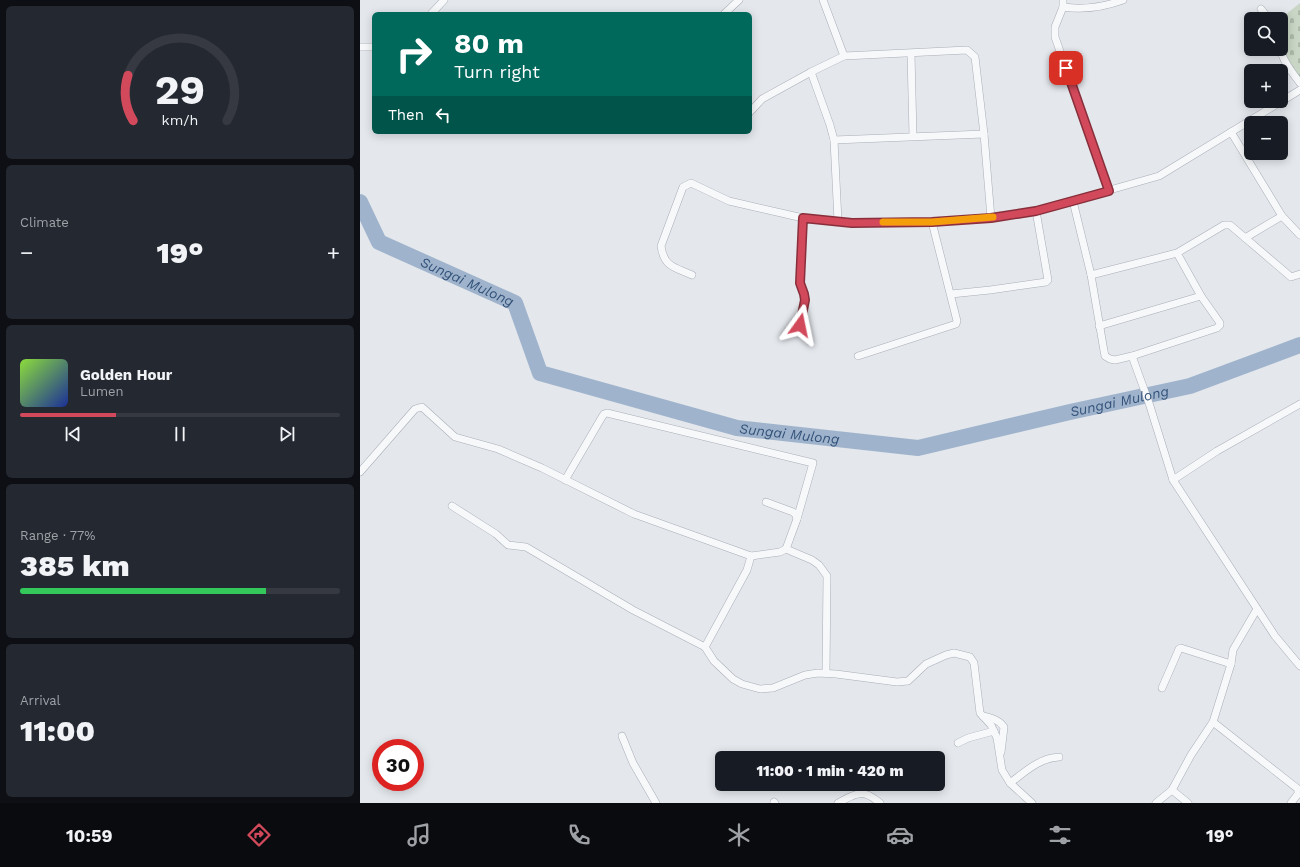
<!DOCTYPE html>
<meta charset="utf-8">
<style>
body{margin:0;font-family:"Work Sans",sans-serif;background:#242831;color:#f1f3f6;height:100vh;display:flex;flex-direction:column;font-size:15px;white-space:nowrap}
*{box-sizing:border-box;margin:0}
p{font-size:13px;color:#9ea1a6}
.icon{flex:none;width:22px;height:22px;fill:none;stroke:currentColor;stroke-width:2;stroke-linecap:round;stroke-linejoin:round}
.map{position:relative;flex:1;overflow:hidden}
.sheet{display:flex;flex-direction:column;gap:6px;padding:6px;background:#0d0f14;width:360px}
.sheet>*{flex:none}
.guide{position:absolute;left:12px;top:12px;width:380px;height:122px;border-radius:6px;box-shadow:0 2px 10px #0003;background:#00695c;color:#fff;overflow:hidden}
.fabs{position:absolute;left:884px;top:12px;display:grid;gap:8px}
.fabs a{display:grid;place-items:center;width:44px;height:44px;border-radius:6px;background:#171b24;box-shadow:0 2px 10px #0003;font-size:20px}
.speed{position:absolute;left:12px;top:739px;display:flex;gap:8px;font-size:20px;font-weight:700;text-align:center}
.speed>*{display:grid;place-content:center;width:52px;height:52px;border-radius:50%;background:#171b24;box-shadow:0 2px 10px #0003;line-height:1}
.speed .limit{border:6px solid #d22;background:#fff;color:#111}
.pin{position:absolute;display:grid;place-items:center;width:34px;height:34px;color:#fff;margin:-17px;border-radius:8px;box-shadow:0 2px 6px #0006}
.me{position:absolute;width:44px;margin:-22px;rotate:12deg;stroke-linejoin:round;filter:drop-shadow(0 0 3px #0008)}
.turn{display:flex;align-items:center;gap:14px;height:84px;padding:0 16px;font-size:18px}
.turn .icon{width:52px;height:52px;stroke-width:2.5}
.turn b{display:block;font-size:28px;line-height:34px}
.then{display:flex;align-items:center;height:38px;padding:0 16px;background:#0003;gap:8px;font-size:15px}
.big{font-size:30px;font-weight:800;line-height:1.1}
.sheet .tile{flex:1;display:flex;flex-direction:column;justify-content:center;gap:6px;min-width:0;padding:0 14px;border-radius:6px;background:#242831}
.sheet .dial{align-items:center;gap:0}
.dial svg{height:104px;overflow:visible;fill:none;stroke:#363941;stroke-width:7;stroke-linecap:round;text-anchor:middle}
.dial text{fill:#f1f3f6;stroke:none}
.song{display:flex;align-items:center;gap:12px}
.cover{width:48px;height:48px;border-radius:6px;background:linear-gradient(135deg,hsl(90 70% 55%),hsl(230 70% 35%))}
.played{height:4px;border-radius:2px;background:linear-gradient(90deg,#d1495b 30%,#363941 30%)}
.keys{display:flex;justify-content:space-around;direction:ltr}
.heat{display:flex;justify-content:space-between;align-items:center;font-size:22px;direction:ltr}
.charge{height:6px;border-radius:3px;background:linear-gradient(90deg,#34c759 77%,#363941 0)}
.trip{position:absolute;left:355px;top:751px;width:230px;height:40px;border-radius:6px;background:#171b24;box-shadow:0 2px 10px #0003;font-weight:800;line-height:40px;text-align:center}
.tabs{display:flex;height:64px;justify-content:space-around;align-items:center;background:#090b0e;color:#9ea1a6}
.tabs .icon{width:28px;height:28px}
.tabs .on{color:#d1495b}
.tabs b{font-size:18px;color:#f1f3f6}
main{display:flex;flex:1;min-height:0}
.map>svg:first-child{display:block}
</style>
<main>
<section class="sheet">
<div class="tile dial"><svg viewBox="0 0 100 80">
<path d="M14 69A42 42 0 1 1 86 69"/>
<path d="M14 69A42 42 0 0 1 10 34" stroke="#d1495b"/>
<text x="50" y="56" font-size="32" font-weight="700">29</text>
<text x="50" y="72" font-size="11">km/h</text>
</svg></div>
<div class="tile"><p>Climate</p>
<div class="heat"><a>−</a><b class="big">19°</b><a>+</a></div>
</div>
<div class="tile">
<div class="song"><i class="cover"></i><div><b>Golden Hour</b><p>Lumen</p></div></div>
<div class="played"></div>
<div class="keys"><svg class="icon" aria-label="previous" viewBox="0 0 24 24"><path d="M18 5L8 12l10 7zM5 5v14"/></svg><svg class="icon" aria-label="pause" viewBox="0 0 24 24"><path d="M8 5v14M16 5v14"/></svg><svg class="icon" aria-label="next" viewBox="0 0 24 24"><path d="M6 5l10 7-10 7zM19 5v14"/></svg></div>
</div>
<div class="tile"><p>Range · 77%</p><b class="big">385 km</b><div class="charge"></div></div>
<div class="tile"><p>Arrival</p><b class="big">11:00</b></div>
</section>
<div class="map">
<svg width="940" height="803" viewBox="0 0 940 803">
<defs>
<pattern id="cemetery-stones" width="16" height="16" patternUnits="userSpaceOnUse"><rect width="16" height="16" fill="#c9d6c5"/><path d="M2 7V4a2 2 0 0 1 4 0v3zM10 15v-3a2 2 0 0 1 4 0v3z" fill="#adb8ab"/></pattern>
</defs>
<rect width="100%" height="100%" fill="#e4e7ec"/>
<!-- cemetery -->
<path fill="url(#cemetery-stones)" d="M940 3V77L938 76 922 52 925 39 921 33 920 19Z"/>
<g fill="none" stroke-linecap="round" stroke-linejoin="round">
<!-- river -->
<path stroke="#9fb4cc" stroke-width="16" id="s1" d="M0 202 19 242 155 303 180 373 377 428 558 448 710 412 830 386 940 345"/>
<defs>
<g id="minor">
<path d="M703 0V7L695 27V37L749 191"/>
<path d="M703 7C724 10 744 7 763 0"/>
<path d="M901 9 909 19"/>
<path d="M71 14 84 0"/>
<path d="M364 14 379 0"/>
<path d="M0 47H14"/>
<path d="M921 49C921 59 934 75 940 83"/>
<path d="M551 54 553 136"/>
<path d="M484 56 607 50 615 57 624 134 631 218"/>
<path d="M451 72 470 125 474 140 478 221"/>
<path d="M390 112 402 99 451 72 484 56 463 0"/>
<path d="M871 132 922 216 940 235"/>
<path d="M474 140 624 134"/>
<path d="M713 201 731 275"/>
<path d="M885 238 922 216"/>
<path d="M817 253 841 296 860 323V325L857 328 772 356 755 360 750 359 745 356 744 351 731 275 817 253 864 225H870L931 277 940 274"/>
<path d="M332 275C314 267 304 267 301 246L323 187 331 183 369 201 443 218 492 223 572 222 631 218 676 211 799 176 940 90"/>
<path d="M591 294 630 290 686 282 688 280 676 211"/>
<path d="M440 325 445 300 444 294 440 283 443 218"/>
<path d="M739 326 841 296"/>
<path d="M498 356 596 324 597 321 572 222"/>
<path d="M772 356 789 403 813 480 915 636 940 666"/>
<path d="M0 472 55 409 62 407 95 437 138 449 182 468 274 514 391 556 387 570 345 647"/>
<path d="M205 480 242 417 244 414 247 413 453 463 437 519"/>
<path d="M813 480 857 451 940 404"/>
<path d="M92 506 136 534 148 545 166 547 273 610 345 647 354 661 373 679 382 684 400 689 413 688 445 675 458 673 476 674 537 682 548 681 566 664 586 655 594 653 610 657 614 663 620 713 631 725 637 738 642 770 650 783 672 803"/>
<path d="M426 549 452 560 459 565 467 576 466 673"/>
<path d="M391 556 420 552 426 549 437 519 436 515 433 512 406 502"/>
<path d="M897 609 873 650 871 664 853 722 938 789V794L931 803"/>
<path d="M802 688 819 649 821 648 871 664"/>
<path d="M623 716C632 718 639 720 644 727L641 752"/>
<path d="M262 736 273 763 296 803"/>
<path d="M598 743 608 738 634 731"/>
<path d="M650 783C665 772 679 758 699 757"/>
<path d="M812 790 831 755 853 722"/>
<path d="M414 802 415 803"/>
<path d="M478 803C497 793 502 788 520 803"/>
<path d="M796 803 812 790 828 803"/>
</g>
</defs>
<!-- minor casing -->
<use href="#minor" stroke="#a9aeb7" stroke-width="8"/>
<!-- minor -->
<use href="#minor" stroke="#f7f8fa" stroke-width="7"/>
</g>
<g fill="none" stroke-linecap="round" stroke-linejoin="round">
<defs>
<path id="route" d="M440 325 445 300 444 294 440 283 443 218 492 223 572 222 631 218 676 211 749 191 706 68"/>
</defs>
<!-- route casing -->
<use href="#route" stroke="#882f3b" stroke-width="10"/>
<!-- route -->
<use href="#route" stroke="#d1495b" stroke-width="7"/>
<!-- slow -->
<path stroke="#f59e0b" stroke-width="7" d="M523 222H572L633 217"/>
</g>
<g text-anchor="middle" stroke-width="3.5" stroke-linejoin="round" paint-order="stroke">
<!-- water labels -->
<g font-size="14" font-style="italic" fill="#34527a" stroke="#f4f6f9">
<text dy="5" stroke="none"><textPath href="#s1" startOffset="141">Sungai Mulong</textPath></text>
<text dy="5" stroke="none"><textPath href="#s1" startOffset="861">Sungai Mulong</textPath></text>
<text dy="5" stroke="none"><textPath href="#s1" startOffset="525">Sungai Mulong</textPath></text>
</g>
</g>
</svg>
<div class="fabs">
<a><svg class="icon" aria-label="search" viewBox="0 0 24 24"><circle cx="10" cy="10" r="6"/><path d="M15 15l6 6"/></svg></a>
<a>+</a>
<a>−</a>
</div>
<div class="speed"><div class="limit">30</div></div>
<div class="pin" style="left:706px;top:68px;background:#d93025"><svg class="icon" aria-label="arrive" viewBox="0 0 24 24"><path d="M6 21V4h12l-3 4 3 4H6"/></svg></div>
<svg class="me" style="left:440px;top:325px" viewBox="-20 -20 40 40"><path d="M0-17L14 15 0 8-14 15z" fill="#d1495b" stroke="#fff" stroke-width="4"/></svg>
<div class="trip">11:00 · 1 min · 420 m</div>
<div class="guide">
<div class="turn"><svg class="icon" aria-label="right" viewBox="0 0 24 24"><path d="M7 20v-9h11M14 6l5 5-5 5"/></svg><div><b>80 m</b>Turn right</div></div>
<div class="then">Then<svg class="icon" aria-label="left" viewBox="0 0 24 24"><path d="M17 20v-9H6M10 6l-5 5 5 5"/></svg></div>
</div>
</div>
</main>
<nav class="tabs">
<b>10:59</b>
<svg class="icon on" aria-label="directions" viewBox="0 0 24 24"><path d="M12 3l9 9-9 9-9-9zM9 14v-3h6M13 9l2 2-2 2"/></svg>
<svg class="icon" aria-label="music" viewBox="0 0 24 24"><path d="M9 18V5l10-2v13"/><circle cx="6" cy="18" r="3"/><circle cx="16" cy="16" r="3"/></svg>
<svg class="icon" aria-label="phone" viewBox="0 0 24 24"><path d="M5 4h4l2 5-3 2q2 4 5 5l2-3 5 2v4C11 20 4 13 5 4z"/></svg>
<svg class="icon" aria-label="climate" viewBox="0 0 24 24"><path d="M12 3v18M4 7l16 10M4 17L20 7"/></svg>
<svg class="icon" aria-label="car" viewBox="0 0 24 24"><path d="M5 17H2v-5l4-1 3-4h7l3 4 3 1v5h-3M9 17h6M6 11h13"/><circle cx="7" cy="17" r="2"/><circle cx="17" cy="17" r="2"/></svg>
<svg class="icon" aria-label="filters" viewBox="0 0 24 24"><path d="M4 7h16M4 17h16"/><circle cx="9" cy="7" r="2"/><circle cx="15" cy="17" r="2"/></svg>
<b>19°</b>
</nav>
